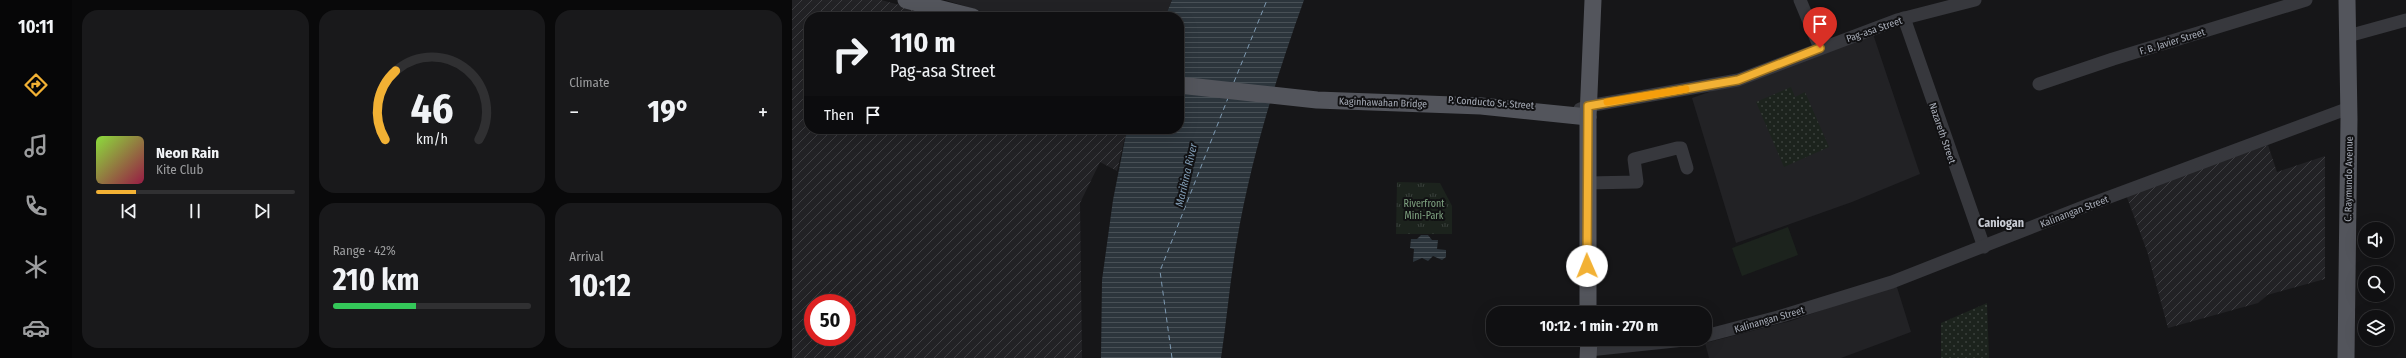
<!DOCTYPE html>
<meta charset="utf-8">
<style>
body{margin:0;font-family:"Fira Sans Condensed",sans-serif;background:#19191b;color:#f1f3f6;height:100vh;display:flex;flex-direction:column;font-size:15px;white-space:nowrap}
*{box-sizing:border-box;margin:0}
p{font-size:13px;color:#9c9d9f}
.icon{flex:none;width:22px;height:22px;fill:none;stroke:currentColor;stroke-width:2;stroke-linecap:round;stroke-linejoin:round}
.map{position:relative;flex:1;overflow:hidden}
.details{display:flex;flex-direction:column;gap:10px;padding:10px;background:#09090a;width:720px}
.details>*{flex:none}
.hud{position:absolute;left:12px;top:12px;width:380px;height:122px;border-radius:16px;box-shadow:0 4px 16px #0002,0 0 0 1px #303032;background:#101012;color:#f1f3f6;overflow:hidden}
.buttons{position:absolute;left:1566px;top:222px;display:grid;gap:8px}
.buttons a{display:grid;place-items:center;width:36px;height:36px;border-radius:50%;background:#101012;box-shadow:0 4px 16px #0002,0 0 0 1px #303032;font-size:20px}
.speed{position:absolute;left:12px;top:294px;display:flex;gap:8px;font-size:20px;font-weight:700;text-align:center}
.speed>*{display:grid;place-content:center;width:52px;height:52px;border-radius:50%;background:#101012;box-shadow:0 4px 16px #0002,0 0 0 1px #303032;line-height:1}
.speed .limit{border:6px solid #d22;background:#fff;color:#111}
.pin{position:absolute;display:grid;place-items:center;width:34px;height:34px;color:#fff;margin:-41px -17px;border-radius:50% 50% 50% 0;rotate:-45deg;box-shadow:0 0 4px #0007}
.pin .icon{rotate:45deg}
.me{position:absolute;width:44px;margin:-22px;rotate:359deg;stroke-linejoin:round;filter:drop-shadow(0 0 3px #0008)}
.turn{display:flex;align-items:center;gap:14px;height:84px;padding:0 20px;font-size:18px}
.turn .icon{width:52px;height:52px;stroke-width:2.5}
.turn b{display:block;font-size:28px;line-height:34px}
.then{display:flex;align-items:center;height:38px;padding:0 20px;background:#0003;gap:8px;font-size:15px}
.big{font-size:30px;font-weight:700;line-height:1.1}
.details .card{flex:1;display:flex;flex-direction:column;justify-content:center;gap:6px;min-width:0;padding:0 14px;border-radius:16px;background:#19191b}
.details .dial{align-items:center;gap:0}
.dial svg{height:104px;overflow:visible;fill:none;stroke:#303032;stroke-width:7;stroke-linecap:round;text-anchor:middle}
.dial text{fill:#f1f3f6;stroke:none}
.song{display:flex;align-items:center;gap:12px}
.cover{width:48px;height:48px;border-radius:6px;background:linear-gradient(135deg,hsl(90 70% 55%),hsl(340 70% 35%))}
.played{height:4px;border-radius:2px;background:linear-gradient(90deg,#f2b134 20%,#303032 20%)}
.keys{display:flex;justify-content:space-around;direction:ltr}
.heat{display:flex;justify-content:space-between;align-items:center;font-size:22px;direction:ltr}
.charge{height:6px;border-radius:3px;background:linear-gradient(90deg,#34c759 42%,#303032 0)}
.details .tiles{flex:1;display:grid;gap:10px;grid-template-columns:repeat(3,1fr)}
.card:first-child{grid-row:span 2}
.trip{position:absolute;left:694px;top:306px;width:226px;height:40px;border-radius:16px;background:#101012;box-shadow:0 4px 16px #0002,0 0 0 1px #303032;font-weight:700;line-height:40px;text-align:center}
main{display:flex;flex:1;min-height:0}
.menu{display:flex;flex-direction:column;width:72px;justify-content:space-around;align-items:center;background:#060607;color:#9c9d9f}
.menu .icon{width:28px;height:28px}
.menu .selected{color:#f2b134}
.menu b{font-size:18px;color:#f1f3f6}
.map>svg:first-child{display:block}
</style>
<main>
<nav class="menu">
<b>10:11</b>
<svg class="icon selected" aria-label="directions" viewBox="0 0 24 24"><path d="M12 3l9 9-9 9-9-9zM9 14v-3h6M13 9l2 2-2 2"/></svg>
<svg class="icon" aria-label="music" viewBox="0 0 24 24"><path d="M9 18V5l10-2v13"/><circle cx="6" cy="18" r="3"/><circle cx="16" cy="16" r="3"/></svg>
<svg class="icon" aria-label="phone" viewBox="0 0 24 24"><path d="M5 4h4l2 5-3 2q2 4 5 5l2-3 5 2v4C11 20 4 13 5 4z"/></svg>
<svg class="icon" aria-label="climate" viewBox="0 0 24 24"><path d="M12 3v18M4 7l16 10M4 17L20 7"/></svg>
<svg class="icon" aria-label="car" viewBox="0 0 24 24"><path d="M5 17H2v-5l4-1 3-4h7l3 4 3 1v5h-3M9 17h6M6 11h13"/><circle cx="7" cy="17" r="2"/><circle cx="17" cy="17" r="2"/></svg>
</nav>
<section class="details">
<div class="tiles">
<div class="card">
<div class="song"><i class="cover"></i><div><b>Neon Rain</b><p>Kite Club</p></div></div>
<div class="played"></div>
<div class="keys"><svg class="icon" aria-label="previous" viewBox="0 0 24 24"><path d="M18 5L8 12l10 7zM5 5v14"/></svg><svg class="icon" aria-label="pause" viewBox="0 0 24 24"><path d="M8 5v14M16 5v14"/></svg><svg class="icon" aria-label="next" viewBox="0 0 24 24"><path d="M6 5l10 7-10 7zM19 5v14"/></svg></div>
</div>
<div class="card dial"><svg viewBox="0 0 100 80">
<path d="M14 69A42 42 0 1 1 86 69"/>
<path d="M14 69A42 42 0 0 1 22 16" stroke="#f2b134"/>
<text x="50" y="56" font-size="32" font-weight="700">46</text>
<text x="50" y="72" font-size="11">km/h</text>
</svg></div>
<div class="card"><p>Climate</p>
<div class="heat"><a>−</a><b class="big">19°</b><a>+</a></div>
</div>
<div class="card"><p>Range · 42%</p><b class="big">210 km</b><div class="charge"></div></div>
<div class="card"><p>Arrival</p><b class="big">10:12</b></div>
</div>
</section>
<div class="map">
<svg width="1614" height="358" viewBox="0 0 1614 358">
<defs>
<pattern id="industrial-furrows" width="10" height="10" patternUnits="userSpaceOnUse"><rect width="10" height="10" fill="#222225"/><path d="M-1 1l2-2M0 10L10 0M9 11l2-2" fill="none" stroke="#3f3f43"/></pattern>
<pattern id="grass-dots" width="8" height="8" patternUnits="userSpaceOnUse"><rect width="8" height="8" fill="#1c231d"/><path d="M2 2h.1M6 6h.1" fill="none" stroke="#3a403c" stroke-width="1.8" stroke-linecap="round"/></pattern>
<pattern id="park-tufts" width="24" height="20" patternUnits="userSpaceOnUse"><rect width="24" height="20" fill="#1c231d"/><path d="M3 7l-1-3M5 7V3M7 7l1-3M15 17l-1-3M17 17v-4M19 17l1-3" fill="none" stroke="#3a403c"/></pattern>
<pattern id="water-rules" width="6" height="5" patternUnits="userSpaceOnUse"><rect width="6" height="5" fill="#2c353c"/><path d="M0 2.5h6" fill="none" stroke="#485056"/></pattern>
</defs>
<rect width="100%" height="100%" fill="#161618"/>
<!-- built -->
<g fill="#222225">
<path d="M153 0H380L373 17H208Z"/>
<path d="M1081 34 1128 174 1060 202 944 243 900 98Z"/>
<path d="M1104 284 1119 332 1049 358H917L913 343 999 321Z"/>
</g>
<!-- industrial -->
<g fill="url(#industrial-furrows)" fill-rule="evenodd">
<path d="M0 0H89L153 17H17V129H335L325 171 308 162 288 203 290 358H0ZM21 303H55V337H21Z"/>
<path d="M1476 145 1485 172 1533 156V279L1475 295 1466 303 1376 328 1355 251 1334 195Z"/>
</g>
<!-- grass -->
<g fill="url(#grass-dots)">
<path d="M999 87 1003 97 1013 92 1037 147 992 167 964 102Z"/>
<path d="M1195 303 1197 358H1149V323Z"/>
</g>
<!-- park -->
<path fill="url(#park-tufts)" d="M605 182 648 183 660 206V234H604Z"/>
<!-- pitch -->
<path fill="#1c231d" d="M996 227 1006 255 950 276 940 248Z"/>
<!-- water -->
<g fill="url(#water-rules)">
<path d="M380 0H512C484 78 459 158 445 240 438 279 435 319 429 358H309L310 280 321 200 335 129H387V17H373Z"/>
<path d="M629 235H636L640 240H646L645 249 654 250V257L650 260 641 256 636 261 630 258 621 262 622 249 618 248 619 239H625Z"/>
</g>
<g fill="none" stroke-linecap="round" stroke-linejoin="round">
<!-- ferry -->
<g stroke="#7f9bb3" stroke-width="1" stroke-dasharray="5 4" stroke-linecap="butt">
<path d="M442 82 475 0"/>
<path d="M380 358 368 271 436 98"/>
</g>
<!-- minor -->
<g stroke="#37383d" stroke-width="13">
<path d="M1008 0 1028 48"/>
<path d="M1112 18 1192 247"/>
<path d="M1556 36 1614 20"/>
<path d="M1247 84 1321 59 1514 0"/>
<path d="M788 109 796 106 946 80 1105 20 1183 0"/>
<path d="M795 183 845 182 842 159 885 148H889L895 168"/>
<path d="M913 336 986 317 1100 282 1296 205 1557 108"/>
<path d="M797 350 902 339"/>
</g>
<!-- major -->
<g stroke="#53555c" stroke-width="17">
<path d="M114 0 181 17"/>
<path d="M387 85 525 100 689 106 796 117"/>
<path d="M796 313V117L801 0"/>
<path d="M796 358 797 339"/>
<path d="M1554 358 1557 119 1555 0"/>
</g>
</g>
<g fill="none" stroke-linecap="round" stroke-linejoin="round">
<defs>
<path id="route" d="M795 266 796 106 946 80 1028 48"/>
</defs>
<!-- route casing -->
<use href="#route" stroke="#9d7322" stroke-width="10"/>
<!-- route -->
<use href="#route" stroke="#f2b134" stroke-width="7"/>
<!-- slow -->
<path stroke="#f59e0b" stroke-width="7" d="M815 102 894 89"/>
</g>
<g text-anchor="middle" stroke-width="4" stroke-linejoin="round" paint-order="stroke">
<!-- street labels -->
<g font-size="10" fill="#a8adb8" stroke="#111113">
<text transform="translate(1082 29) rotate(-19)" y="4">Pag-asa Street</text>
<text transform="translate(1380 41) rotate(-17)" y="4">F. B. Javier Street</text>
<text transform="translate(591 102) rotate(2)" y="4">Kaginhawahan Bridge</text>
<text transform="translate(699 102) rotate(4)" y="4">P. Conducto Sr. Street</text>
<text transform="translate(1151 133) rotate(71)" y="4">Nazareth Street</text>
<text transform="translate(1556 179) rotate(-89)" y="4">C. Raymundo Avenue</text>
<text transform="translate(1282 211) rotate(-21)" y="4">Kalinangan Street</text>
<text transform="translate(977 319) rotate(-16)" y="4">Kalinangan Street</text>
</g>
<!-- park labels -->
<g font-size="10" fill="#7fa381" stroke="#111113">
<text x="632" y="207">Riverfront<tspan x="632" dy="12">Mini-Park</tspan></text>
</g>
<!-- water labels -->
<g font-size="11" font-style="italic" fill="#7f9bb3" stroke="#111113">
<text transform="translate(394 175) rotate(-77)" y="4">Marikina River</text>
</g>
<!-- quarter labels -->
<g font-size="12" font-weight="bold" fill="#c9ccd4" stroke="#111113">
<text x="1209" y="227">Caniogan</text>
</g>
</g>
</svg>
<div class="buttons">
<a><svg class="icon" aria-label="sound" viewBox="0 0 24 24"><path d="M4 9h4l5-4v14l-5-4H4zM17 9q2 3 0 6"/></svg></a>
<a><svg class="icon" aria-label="search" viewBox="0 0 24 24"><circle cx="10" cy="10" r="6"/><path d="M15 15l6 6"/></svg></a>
<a><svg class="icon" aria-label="layers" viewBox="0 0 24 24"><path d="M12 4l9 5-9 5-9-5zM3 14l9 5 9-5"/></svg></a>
</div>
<div class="speed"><div class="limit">50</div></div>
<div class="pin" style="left:1028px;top:48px;background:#d93025"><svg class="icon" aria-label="arrive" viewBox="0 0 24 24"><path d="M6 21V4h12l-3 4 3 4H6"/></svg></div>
<svg class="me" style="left:795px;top:266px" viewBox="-20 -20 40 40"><circle r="19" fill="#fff"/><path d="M0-13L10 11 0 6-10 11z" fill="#f2b134"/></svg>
<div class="trip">10:12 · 1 min · 270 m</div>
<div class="hud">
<div class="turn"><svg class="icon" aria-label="right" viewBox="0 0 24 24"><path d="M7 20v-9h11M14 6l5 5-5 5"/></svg><div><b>110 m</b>Pag-asa Street</div></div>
<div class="then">Then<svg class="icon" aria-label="arrive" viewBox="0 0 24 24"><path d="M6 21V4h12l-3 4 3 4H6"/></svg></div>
</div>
</div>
</main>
